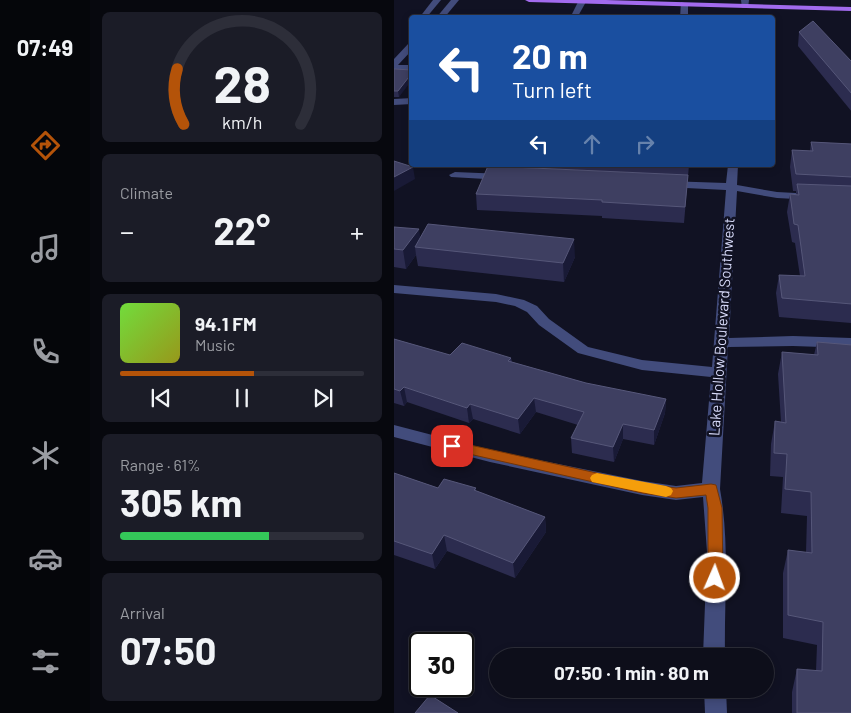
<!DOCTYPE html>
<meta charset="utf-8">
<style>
body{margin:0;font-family:Barlow,sans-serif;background:#1b1c27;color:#f1f3f6;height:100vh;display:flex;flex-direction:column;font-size:19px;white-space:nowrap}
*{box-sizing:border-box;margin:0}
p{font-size:16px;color:#9a9ca2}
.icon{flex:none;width:28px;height:28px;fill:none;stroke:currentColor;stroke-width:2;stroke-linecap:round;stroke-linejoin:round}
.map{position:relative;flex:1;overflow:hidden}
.panel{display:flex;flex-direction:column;gap:12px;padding:12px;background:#07080e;width:304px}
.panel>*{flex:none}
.top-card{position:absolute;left:15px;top:15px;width:366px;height:152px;border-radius:5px;box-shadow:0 2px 8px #0003,0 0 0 1px #2d2e39;background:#1a4fa0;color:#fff;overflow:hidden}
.speed{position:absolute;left:15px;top:632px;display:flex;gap:10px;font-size:25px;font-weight:700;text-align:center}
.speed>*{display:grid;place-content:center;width:65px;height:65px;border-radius:50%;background:#0d0e1a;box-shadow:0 2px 8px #0003,0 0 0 1px #2d2e39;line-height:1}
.speed .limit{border:2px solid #111;border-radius:8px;background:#fff;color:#111}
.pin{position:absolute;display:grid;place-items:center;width:42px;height:42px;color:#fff;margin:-21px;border-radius:10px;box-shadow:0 2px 8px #0006}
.me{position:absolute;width:55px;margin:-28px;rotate:2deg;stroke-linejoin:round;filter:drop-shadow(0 0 4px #0008)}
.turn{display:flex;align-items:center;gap:18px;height:105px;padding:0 20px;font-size:22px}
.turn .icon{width:65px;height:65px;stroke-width:2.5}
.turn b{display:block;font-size:35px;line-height:42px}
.lanes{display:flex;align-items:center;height:48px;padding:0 20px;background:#0003;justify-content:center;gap:25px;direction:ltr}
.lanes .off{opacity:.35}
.big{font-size:38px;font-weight:700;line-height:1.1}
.panel .card{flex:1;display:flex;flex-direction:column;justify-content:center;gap:8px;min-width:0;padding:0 18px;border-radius:8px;background:#1b1c27}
.panel .dial{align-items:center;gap:0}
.dial svg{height:130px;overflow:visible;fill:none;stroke:#2d2e39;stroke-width:7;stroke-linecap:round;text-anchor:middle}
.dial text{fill:#f1f3f6;stroke:none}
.song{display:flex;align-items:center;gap:15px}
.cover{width:60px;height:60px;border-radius:8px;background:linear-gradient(135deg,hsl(100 70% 55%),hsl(60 70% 35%))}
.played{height:5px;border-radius:2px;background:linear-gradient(90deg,#b45309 55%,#2d2e39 55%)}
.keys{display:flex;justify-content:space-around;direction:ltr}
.heat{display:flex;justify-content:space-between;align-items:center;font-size:28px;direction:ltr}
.charge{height:8px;border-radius:4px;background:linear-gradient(90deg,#34c759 61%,#2d2e39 0)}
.trip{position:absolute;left:95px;top:648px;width:285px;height:50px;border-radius:25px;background:#0d0e1a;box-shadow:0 2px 8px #0003,0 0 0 1px #2d2e39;font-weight:700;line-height:50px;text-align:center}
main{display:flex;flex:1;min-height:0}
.tab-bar{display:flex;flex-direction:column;width:90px;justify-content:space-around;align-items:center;background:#05060a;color:#9a9ca2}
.tab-bar .icon{width:35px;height:35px}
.tab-bar .current{color:#b45309}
.tab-bar b{font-size:22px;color:#f1f3f6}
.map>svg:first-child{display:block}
</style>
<main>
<nav class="tab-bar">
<b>07:49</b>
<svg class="icon current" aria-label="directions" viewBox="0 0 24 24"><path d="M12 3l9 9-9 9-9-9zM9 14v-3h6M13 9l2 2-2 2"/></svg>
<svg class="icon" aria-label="music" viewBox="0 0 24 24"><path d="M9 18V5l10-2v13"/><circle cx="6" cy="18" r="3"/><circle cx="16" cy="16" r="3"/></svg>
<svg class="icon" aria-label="phone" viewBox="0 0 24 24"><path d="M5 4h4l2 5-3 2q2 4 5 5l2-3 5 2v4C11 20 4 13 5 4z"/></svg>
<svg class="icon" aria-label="climate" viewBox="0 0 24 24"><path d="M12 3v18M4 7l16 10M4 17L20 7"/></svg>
<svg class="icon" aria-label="car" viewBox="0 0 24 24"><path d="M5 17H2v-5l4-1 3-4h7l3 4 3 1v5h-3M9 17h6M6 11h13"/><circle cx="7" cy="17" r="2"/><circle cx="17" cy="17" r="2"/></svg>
<svg class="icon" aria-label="filters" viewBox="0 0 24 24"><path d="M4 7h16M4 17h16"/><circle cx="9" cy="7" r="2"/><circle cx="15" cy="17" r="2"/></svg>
</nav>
<section class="panel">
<div class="card dial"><svg viewBox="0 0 100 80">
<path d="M14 69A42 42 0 1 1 86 69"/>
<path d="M14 69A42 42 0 0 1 10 35" stroke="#b45309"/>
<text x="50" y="56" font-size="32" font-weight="700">28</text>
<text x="50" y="72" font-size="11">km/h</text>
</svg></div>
<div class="card"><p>Climate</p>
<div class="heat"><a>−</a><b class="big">22°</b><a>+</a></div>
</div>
<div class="card">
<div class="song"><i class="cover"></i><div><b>94.1 FM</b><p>Music</p></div></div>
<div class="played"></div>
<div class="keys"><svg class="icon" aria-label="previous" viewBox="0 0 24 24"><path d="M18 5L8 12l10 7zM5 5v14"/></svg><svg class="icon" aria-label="pause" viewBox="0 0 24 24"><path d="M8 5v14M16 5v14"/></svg><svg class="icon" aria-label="next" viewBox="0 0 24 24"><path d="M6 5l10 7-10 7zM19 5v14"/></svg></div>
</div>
<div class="card"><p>Range · 61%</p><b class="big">305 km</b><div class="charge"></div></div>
<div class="card"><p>Arrival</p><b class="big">07:50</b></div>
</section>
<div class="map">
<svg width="458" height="713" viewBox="0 0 458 713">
<rect width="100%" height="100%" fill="#111223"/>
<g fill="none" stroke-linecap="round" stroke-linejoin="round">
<!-- minor -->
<g fill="#424c7c" fill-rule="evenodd">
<path d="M39 0H47L32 18H25Z"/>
<path d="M57 0H65L50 18H42Z"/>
<path d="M185 0H193L183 18H176Z"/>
<path d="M347 0H355L354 8H348Z"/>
<path d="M287 2 294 4V18H286Z"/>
<path d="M15 43H18V50L4 65H18V71L0 70V59Z"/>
<path d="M18 98V104L0 105V99Z"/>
<path d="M334 165H344L343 185 383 192 458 196V202L383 198 343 191 335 338 399 336 458 338V348L399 346 334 347 326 489C336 545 330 600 331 656H309L313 552 309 497 282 500 248 495 96 462 0 437V425L96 450 248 481 282 486 308 483 317 377 248 370 184 353 145 325 133 312 121 306 102 302 0 293V285L102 294 130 300 143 306 155 319 194 347 248 360 318 367 332 190 272 187 266 184 272 181 332 183Z"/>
<path d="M61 172 109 174 115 177 109 180 57 177 55 175Z"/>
<path d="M310 689H332L333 713H311Z"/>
</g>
<!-- major -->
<path fill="#a26bee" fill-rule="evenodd" d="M131 0H212L458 7V11L135 2Z"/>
</g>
<!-- wall -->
<g fill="#2c2c4f">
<path d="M405 32 458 62V112L404 46Z"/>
<path d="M0 69 18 70 5 97H0Z"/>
<path d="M417 142 458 144V323L385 317 382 293 385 275 406 276 401 243 398 242 393 212 396 194 402 195V191H399L396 167 398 150 416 151Z"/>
<path d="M99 165H295L290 223 208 218V216L83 210 82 194 99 167Z"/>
<path d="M0 227 26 238 181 257 170 282 24 266 22 255 12 269 0 267Z"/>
<path d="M0 339 56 355 117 358 118 362 192 383 272 399 271 413 260 445 229 439 220 462 178 453 177 438 184 425 142 412 126 434 79 419 75 423 13 402 10 406 0 403Z"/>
<path d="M423 342 458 713H398V692L403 669 422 671 423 645 389 638V573L394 550 412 553 413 516 387 513 389 477 376 476 377 444 381 421 387 422 384 374 388 352 420 355Z"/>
<path d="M0 473 44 488H82V491L151 517 152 532 121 578 53 551 41 569 0 555Z"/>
</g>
<!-- shaded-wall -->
<g fill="#191a36">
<path d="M18 73V80L5 97 4 91Z"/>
<path d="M19 167 21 179 0 191V177Z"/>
<path d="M25 229 28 247H21L22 255 12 269 9 250Z"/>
<path d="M180 239 181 257 170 282 169 263Z"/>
<path d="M10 387 13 402 10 406 6 391Z"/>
<path d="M140 398 142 412 126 434 124 419Z"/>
<path d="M272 399 271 413 260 445V430Z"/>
<path d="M76 404 79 419 75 423 73 408Z"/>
<path d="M229 424V439L220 462 219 447Z"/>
<path d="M151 517 152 532 121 578 119 563Z"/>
<path d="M50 535 53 551 41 569 38 554Z"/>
</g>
<!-- building -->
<g fill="#3e3f61" stroke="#565779">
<path d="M419 21 458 62V94L405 32Z"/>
<path d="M0 69 18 70V73L4 91H0Z"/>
<path d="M417 142 458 144V177L402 174 398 150 419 151Z"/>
<path d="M0 161 19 167 0 177Z"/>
<path d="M94 166 294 175 291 207 208 202V200L82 194Z"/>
<path d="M403 184 458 186V304L388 298 385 275 411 276 404 225 400 224 396 194 405 195Z"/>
<path d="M34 224 180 239 169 263 21 247Z"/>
<path d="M0 227 25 229 9 250 0 249Z"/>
<path d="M0 339 56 355 68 343 117 358 114 361 192 383 272 399 260 430 229 424 219 447 177 438 190 412 140 398 124 419 76 404 73 408 10 387 6 391 0 389Z"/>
<path d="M423 342 458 345V713H403V669L428 671 429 622 394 615V550L418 553 417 492 391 489 393 454 380 453 381 421 392 423 388 352 424 355Z"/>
<path d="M0 473 44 488 50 479 82 488 80 490 151 517 119 563 50 535 38 554 0 541Z"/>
<path d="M36 695 64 713H21Z"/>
</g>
<!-- route -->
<path fill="#b45309" stroke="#753606" d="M58 441 248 483 282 488 317 484 322 485 328 508 329 578 327 582 321 584 316 582 314 578V508L312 495 282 498 248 493 53 449 51 446 53 443Z"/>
<!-- slow -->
<path fill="#f59e0b" d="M203 473 272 486 277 488 279 491 277 495 272 497 198 482 196 478 198 475Z"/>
<g text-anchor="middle" stroke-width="5" stroke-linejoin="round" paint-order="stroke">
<!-- street labels -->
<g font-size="15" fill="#d8dbfa" stroke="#111223">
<text transform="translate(328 327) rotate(-86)" y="5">Lake Hollow Boulevard Southwest</text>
</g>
</g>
</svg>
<div class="speed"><div class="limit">30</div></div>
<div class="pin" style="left:58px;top:446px;background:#d93025"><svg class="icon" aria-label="arrive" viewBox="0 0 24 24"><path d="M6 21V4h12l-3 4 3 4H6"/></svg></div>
<svg class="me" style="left:321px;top:578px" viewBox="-20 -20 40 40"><circle r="17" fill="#b45309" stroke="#fff" stroke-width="3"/><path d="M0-11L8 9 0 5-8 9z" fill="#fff"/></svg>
<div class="trip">07:50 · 1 min · 80 m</div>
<div class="top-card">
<div class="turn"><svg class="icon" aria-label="left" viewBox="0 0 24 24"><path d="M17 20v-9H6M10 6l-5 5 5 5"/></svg><div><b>20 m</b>Turn left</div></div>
<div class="lanes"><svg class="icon" aria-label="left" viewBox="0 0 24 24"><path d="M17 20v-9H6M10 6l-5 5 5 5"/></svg><svg class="icon off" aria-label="ahead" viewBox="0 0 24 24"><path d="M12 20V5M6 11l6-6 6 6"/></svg><svg class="icon off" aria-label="right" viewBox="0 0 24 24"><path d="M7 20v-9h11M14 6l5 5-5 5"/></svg></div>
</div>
</div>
</main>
